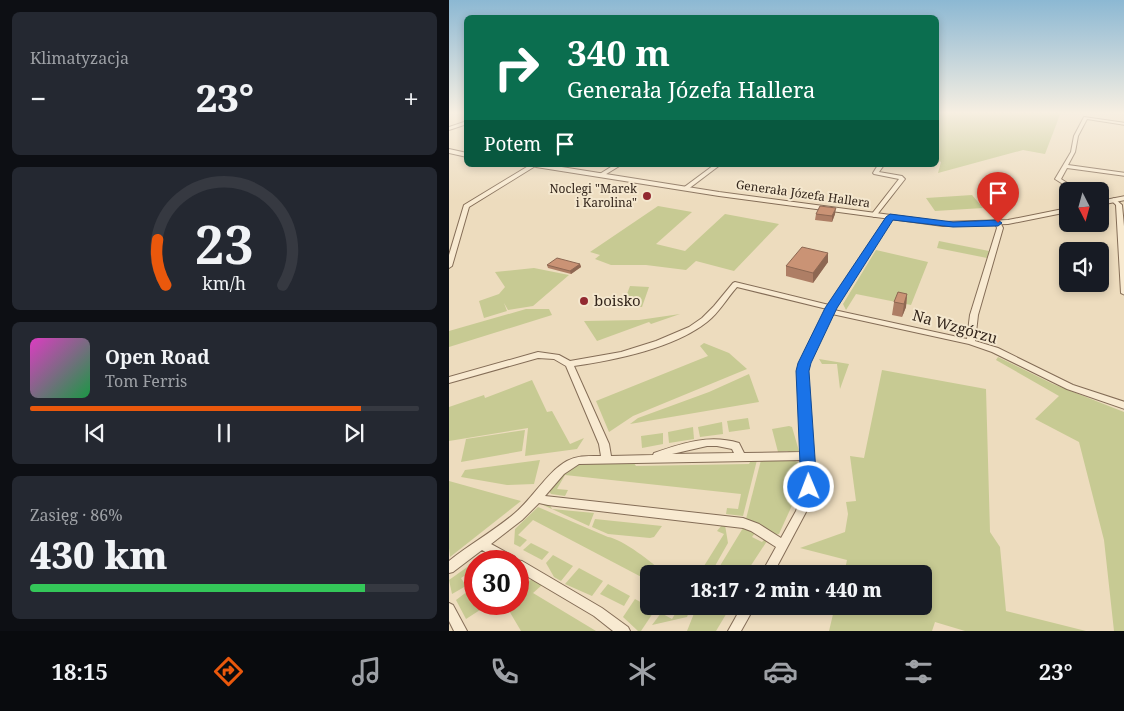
<!DOCTYPE html>
<html lang="pl">
<meta charset="utf-8">
<style>
body{margin:0;font-family:"Noto Serif",serif;background:#242831;color:#f1f3f6;height:100vh;display:flex;flex-direction:column;font-size:19px;white-space:nowrap}
*{box-sizing:border-box;margin:0}
p{font-size:16px;color:#9ea1a6}
.icon{flex:none;width:28px;height:28px;fill:none;stroke:currentColor;stroke-width:2;stroke-linecap:round;stroke-linejoin:round}
.map{position:relative;flex:1;overflow:hidden}
.details{display:flex;flex-direction:column;gap:12px;padding:12px;background:#0d0f14;width:449px}
.details>*{flex:none}
.hud{position:absolute;left:15px;top:15px;width:475px;height:152px;border-radius:8px;box-shadow:0 2px 8px #0003;background:#0b6e4f;color:#fff;overflow:hidden}
.needle{width:32px;rotate:174deg}
.buttons{position:absolute;left:610px;top:182px;display:grid;gap:10px}
.buttons a{display:grid;place-items:center;width:50px;height:50px;border-radius:8px;background:#171b24;box-shadow:0 2px 8px #0003;font-size:25px}
.speed{position:absolute;left:15px;top:550px;display:flex;gap:10px;font-size:25px;font-weight:700;text-align:center}
.speed>*{display:grid;place-content:center;width:65px;height:65px;border-radius:50%;background:#171b24;box-shadow:0 2px 8px #0003;line-height:1}
.speed .limit{border:8px solid #d22;background:#fff;color:#111}
.pin{position:absolute;display:grid;place-items:center;width:42px;height:42px;color:#fff;margin:-51px -21px;border-radius:50% 50% 50% 0;rotate:-45deg;box-shadow:0 0 5px #0007}
.pin .icon{rotate:45deg}
.me{position:absolute;width:55px;margin:-28px;rotate:359deg;stroke-linejoin:round;filter:drop-shadow(0 0 4px #0008)}
.turn{display:flex;align-items:center;gap:18px;height:105px;padding:0 20px;font-size:22px}
.turn .icon{width:65px;height:65px;stroke-width:2.5}
.turn b{display:block;font-size:35px;line-height:42px}
.then{display:flex;align-items:center;height:48px;padding:0 20px;background:#0003;gap:10px;font-size:19px}
.big{font-size:38px;font-weight:800;line-height:1.1}
.details .card{flex:1;display:flex;flex-direction:column;justify-content:center;gap:8px;min-width:0;padding:0 18px;border-radius:8px;background:#242831}
.details .dial{align-items:center;gap:0}
.dial svg{height:130px;overflow:visible;fill:none;stroke:#363941;stroke-width:7;stroke-linecap:round;text-anchor:middle}
.dial text{fill:#f1f3f6;stroke:none}
.song{display:flex;align-items:center;gap:15px}
.cover{width:60px;height:60px;border-radius:8px;background:linear-gradient(135deg,hsl(310 70% 55%),hsl(140 70% 35%))}
.played{height:5px;border-radius:2px;background:linear-gradient(90deg,#ea580c 85%,#363941 85%)}
.keys{display:flex;justify-content:space-around;direction:ltr}
.heat{display:flex;justify-content:space-between;align-items:center;font-size:28px;direction:ltr}
.charge{height:8px;border-radius:4px;background:linear-gradient(90deg,#34c759 86%,#363941 0)}
.trip{position:absolute;left:191px;top:565px;width:292px;height:50px;border-radius:8px;background:#171b24;box-shadow:0 2px 8px #0003;font-weight:800;line-height:50px;text-align:center}
.tabs{display:flex;height:80px;justify-content:space-around;align-items:center;background:#090b0e;color:#9ea1a6}
.tabs .icon{width:35px;height:35px}
.tabs .on{color:#ea580c}
.tabs b{font-size:22px;color:#f1f3f6}
main{display:flex;flex:1;min-height:0}
.map>svg:first-child{display:block}
</style>
<main>
<section class="details">
<div class="card"><p>Klimatyzacja</p>
<div class="heat"><a>−</a><b class="big">23°</b><a>+</a></div>
</div>
<div class="card dial"><svg viewBox="0 0 100 80">
<path d="M14 69A42 42 0 1 1 86 69"/>
<path d="M14 69A42 42 0 0 1 9 41" stroke="#ea580c"/>
<text x="50" y="56" font-size="32" font-weight="700">23</text>
<text x="50" y="72" font-size="11">km/h</text>
</svg></div>
<div class="card">
<div class="song"><i class="cover"></i><div><b>Open Road</b><p>Tom Ferris</p></div></div>
<div class="played"></div>
<div class="keys"><svg class="icon" aria-label="previous" viewBox="0 0 24 24"><path d="M18 5L8 12l10 7zM5 5v14"/></svg><svg class="icon" aria-label="pause" viewBox="0 0 24 24"><path d="M8 5v14M16 5v14"/></svg><svg class="icon" aria-label="next" viewBox="0 0 24 24"><path d="M6 5l10 7-10 7zM19 5v14"/></svg></div>
</div>
<div class="card"><p>Zasięg · 86%</p><b class="big">430 km</b><div class="charge"></div></div>
</section>
<div class="map">
<svg width="676" height="631" viewBox="0 0 676 631">
<rect width="100%" height="100%" fill="#eddcbe"/>
<!-- green -->
<g fill="#c7ca93">
<path d="M488 112H612L596 154 574 150 489 173 492 162 488 160Z"/>
<path d="M523 195 534 208 486 211 477 198Z"/>
<path d="M209 206 243 212 207 244 236 251 276 214 330 224 285 271 247 261 237 270 197 265H162L146 259 151 255 141 252Z"/>
<path d="M490 241 540 251 538 258 488 248Z"/>
<path d="M427 250 479 262 462 305 407 294 397 310 394 304Z"/>
<path d="M85 268 120 275 84 306 59 310 55 303 58 311 35 318 30 301 50 294 56 287 46 272Z"/>
<path d="M181 286 200 287 193 307H173Z"/>
<path d="M77 309H100L103 315 0 347V331Z"/>
<path d="M231 314 202 324 200 322 148 341 135 321 190 320Z"/>
<path d="M255 343 280 353 298 369 184 416 160 432 147 401 259 356 251 346Z"/>
<path d="M549 357 604 384 675 412V631H665L655 540 630 442 586 419 610 396 547 360Z"/>
<path d="M370 359 400 364 391 389 388 364H373Z"/>
<path d="M433 370 537 389 541 532 551 547 557 611 637 631H516L486 622 483 631H380L386 606H475V574H395L398 560 351 548 396 532 399 514 397 502 407 501 401 456 415 458Z"/>
<path d="M300 374 310 402 181 424 189 418 260 392Z"/>
<path d="M83 380 98 412 103 411 121 444 135 438 128 449 76 456 79 428 0 441V407L35 395 36 398Z"/>
<path d="M299 418 301 429 280 432 278 421Z"/>
<path d="M273 422 274 434 251 437 249 427Z"/>
<path d="M340 426 343 427 350 451 342 453 338 451 329 452 323 429Z"/>
<path d="M244 427 245 439 220 443 219 432Z"/>
<path d="M76 430 73 451 12 462 17 439Z"/>
<path d="M214 433V444L193 448 192 436Z"/>
<path d="M342 459 350 463V490L330 534 325 535 297 519 312 460Z"/>
<path d="M91 460 85 484 58 485 12 477 16 470Z"/>
<path d="M302 460H308L294 516 277 514 278 508 289 509 292 494 116 475 108 489 119 490 116 496 102 494 99 490 113 473 128 463H185L187 466 300 464Z"/>
<path d="M0 481 72 501 1 557 0 548Z"/>
<path d="M92 504 101 505 103 509 145 513 140 526Z"/>
<path d="M89 507 159 537C173 539 205 563 215 574H200V581L84 520 69 535 78 540 71 547 65 544 66 529Z"/>
<path d="M146 519 213 526 205 537 201 538 159 534 143 527Z"/>
<path d="M273 525H276L279 543 262 573 250 574 275 534 268 531Z"/>
<path d="M294 528 306 533 303 537 313 542 315 540 318 541 299 570 305 574H266Z"/>
<path d="M82 543 100 552 93 560 74 550Z"/>
<path d="M38 553 52 561H26V569L12 578 17 586 3 594 0 580Z"/>
<path d="M104 555 124 566 112 581 105 577 97 563Z"/>
<path d="M130 568 154 581 143 596 116 584Z"/>
<path d="M69 575 79 581 85 579 93 585 84 593 147 631H72L56 604H69Z"/>
<path d="M159 584 181 596 175 606 151 594Z"/>
<path d="M19 591 31 610 17 619 7 600Z"/>
<path d="M186 599 206 610 192 631H189L174 617Z"/>
<path d="M231 606 242 607 238 617 203 625 212 613 223 619Z"/>
<path d="M248 606H282L267 631H238Z"/>
</g>
<g fill="none" stroke-linecap="round" stroke-linejoin="round">
<defs>
<g id="minor">
<path d="M635 117 676 123V125L638 119 629 136 626 152 619 165 676 173V176L618 168 612 179 631 191H625L606 179 622 152 625 136Z"/>
<path d="M18 121V124L0 130V127Z"/>
<path d="M81 165H88L20 207 3 266 0 268V255L15 205Z"/>
<path d="M165 165H172L154 176 149 175Z"/>
<path d="M265 165H271L238 190H234V188Z"/>
<path d="M429 165H435L430 172 453 176 456 179 427 216 425 217 422 215 450 179 425 174 424 173Z"/>
<path d="M665 198 673 205 676 237V295L672 293 667 205 662 200Z"/>
<path d="M441 215 444 217 385 310 518 339 521 315 548 228 546 223 547 222H551L554 228 529 315 526 341 549 348 624 385 676 402V409L618 389 543 352 520 344 383 314 359 363 358 371 363 453 365 456 363 459 365 487 357 512 324 574H312L327 547 302 531 294 528 99 505 90 503 73 520 42 544 66 557 67 560 73 561 153 608 179 627 181 631H164L145 616 69 571V561H52L33 550 4 572 0 573V561C21 544 45 531 66 513 84 498 98 472 118 461 129 455 140 456 152 456L150 444 117 366 105 359 89 358 0 383V377L89 352 110 355 121 361 172 352 207 341 240 327 253 318 265 306 284 283 286 282 380 305 438 217ZM288 287 378 309 351 363 350 371 353 452 295 453 290 443C260 434 234 443 205 453L204 455 162 456 160 444 125 366C167 360 225 348 258 322 270 313 278 298 288 287ZM258 446H268L283 449 285 453 223 454ZM354 460 355 487 347 511 332 538 310 524 294 518 96 496 115 474 130 464Z"/>
<path d="M0 603 4 605 18 631H5L0 621Z"/>
<path d="M293 606H306L292 631H279Z"/>
</g>
<g id="tertiary">
<path d="M0 149 18 153V157L0 153Z"/>
<path d="M84 165H100L270 192 494 222 559 220 619 208V212L559 224 494 226 270 196 87 167Z"/>
<path d="M676 196V200L651 205V201Z"/>
</g>
</defs>
<!-- minor casing -->
<use href="#minor" stroke="#846d57" stroke-width="2"/>
<!-- tertiary casing -->
<use href="#tertiary" stroke="#846d57" stroke-width="2"/>
<!-- minor -->
<use href="#minor" fill="#f8ead1" fill-rule="evenodd"/>
<!-- tertiary -->
<use href="#tertiary" fill="#f8ead1" fill-rule="evenodd"/>
</g>
<!-- wall -->
<g fill="#ae7e65">
<path d="M367 214H386L383 222 366 220Z"/>
<path d="M379 253V262L364 283 337 276V266Z"/>
<path d="M131 264 132 267 122 274 99 268 98 265Z"/>
<path d="M458 294 457 307 453 317 443 315 445 302Z"/>
</g>
<!-- shaded-wall -->
<g fill="#8d6752">
<path d="M387 208 386 214 383 222V216Z"/>
<path d="M379 253V262L364 283V273Z"/>
<path d="M131 264 132 267 122 274 121 271Z"/>
<path d="M458 294 457 307 453 317 455 304Z"/>
</g>
<!-- building -->
<g fill="#ca9375" stroke="#8d6752">
<path d="M371 206 387 208 383 216 367 214Z"/>
<path d="M353 247 379 253 364 273 337 266Z"/>
<path d="M108 258 131 264 121 271 98 265Z"/>
<path d="M449 292 458 294 455 304 445 302Z"/>
</g>
<!-- sky -->
<linearGradient id="sky" x2="0" y2="1"><stop stop-color="#8cb8d3"/><stop offset="0.56" stop-color="#f7efe2"/><stop offset="1" stop-color="#f7efe2" stop-opacity="0"/></linearGradient>
<rect width="676" height="201" fill="url(#sky)"/>
<!-- route -->
<path fill="#1a73e8" stroke="#114b97" d="M441 214 504 222 549 220 553 223 549 226 504 227 444 220 388 308 362 363 360 371 368 487 366 491 360 493 355 491 352 487 347 371 349 363 376 308 437 217Z"/>
<!-- markers -->
<g fill="#922930" stroke="#f4e7ce" stroke-width="2">
<circle cx="198" cy="196" r="5"/>
<circle cx="135" cy="301" r="5"/>
</g>
<g text-anchor="middle" stroke-width="4" stroke-linejoin="round" paint-order="stroke">
<!-- far-poi labels -->
<g font-size="12" fill="#34261c" stroke="#f4e7ce" text-anchor="end">
<text x="188" y="193">Noclegi "Marek<tspan x="188" dy="14">i Karolina"</tspan></text>
</g>
<!-- far-street labels -->
<g font-size="12" fill="#34261c" stroke="#f4e7ce">
<text transform="translate(354 194) rotate(8)" y="4">Generała Józefa Hallera</text>
</g>
<!-- poi labels -->
<g font-size="15" fill="#34261c" stroke="#f4e7ce" text-anchor="start">
<text x="145" y="306">boisko</text>
</g>
<!-- street labels -->
<g font-size="15" fill="#34261c" stroke="#f4e7ce">
<text transform="translate(506 327) rotate(16)" y="5">Na Wzgórzu</text>
</g>
</g>
</svg>
<div class="buttons">
<a><svg class="needle" viewBox="-14 -14 28 28"><path d="M0-13l5 13h-10z" fill="#e53935"/><path d="M0 13l5-13h-10z" fill="#9ea1a6"/></svg></a>
<a><svg class="icon" aria-label="sound" viewBox="0 0 24 24"><path d="M4 9h4l5-4v14l-5-4H4zM17 9q2 3 0 6"/></svg></a>
</div>
<div class="speed"><div class="limit">30</div></div>
<div class="pin" style="left:549px;top:223px;background:#d93025"><svg class="icon" aria-label="arrive" viewBox="0 0 24 24"><path d="M6 21V4h12l-3 4 3 4H6"/></svg></div>
<svg class="me" style="left:360px;top:487px" viewBox="-20 -20 40 40"><circle r="17" fill="#1a73e8" stroke="#fff" stroke-width="3"/><path d="M0-11L8 9 0 5-8 9z" fill="#fff"/></svg>
<div class="trip">18:17 · 2 min · 440 m</div>
<div class="hud">
<div class="turn"><svg class="icon" aria-label="right" viewBox="0 0 24 24"><path d="M7 20v-9h11M14 6l5 5-5 5"/></svg><div><b>340 m</b>Generała Józefa Hallera</div></div>
<div class="then">Potem<svg class="icon" aria-label="arrive" viewBox="0 0 24 24"><path d="M6 21V4h12l-3 4 3 4H6"/></svg></div>
</div>
</div>
</main>
<nav class="tabs">
<b>18:15</b>
<svg class="icon on" aria-label="directions" viewBox="0 0 24 24"><path d="M12 3l9 9-9 9-9-9zM9 14v-3h6M13 9l2 2-2 2"/></svg>
<svg class="icon" aria-label="music" viewBox="0 0 24 24"><path d="M9 18V5l10-2v13"/><circle cx="6" cy="18" r="3"/><circle cx="16" cy="16" r="3"/></svg>
<svg class="icon" aria-label="phone" viewBox="0 0 24 24"><path d="M5 4h4l2 5-3 2q2 4 5 5l2-3 5 2v4C11 20 4 13 5 4z"/></svg>
<svg class="icon" aria-label="climate" viewBox="0 0 24 24"><path d="M12 3v18M4 7l16 10M4 17L20 7"/></svg>
<svg class="icon" aria-label="car" viewBox="0 0 24 24"><path d="M5 17H2v-5l4-1 3-4h7l3 4 3 1v5h-3M9 17h6M6 11h13"/><circle cx="7" cy="17" r="2"/><circle cx="17" cy="17" r="2"/></svg>
<svg class="icon" aria-label="filters" viewBox="0 0 24 24"><path d="M4 7h16M4 17h16"/><circle cx="9" cy="7" r="2"/><circle cx="15" cy="17" r="2"/></svg>
<b>23°</b>
</nav>
